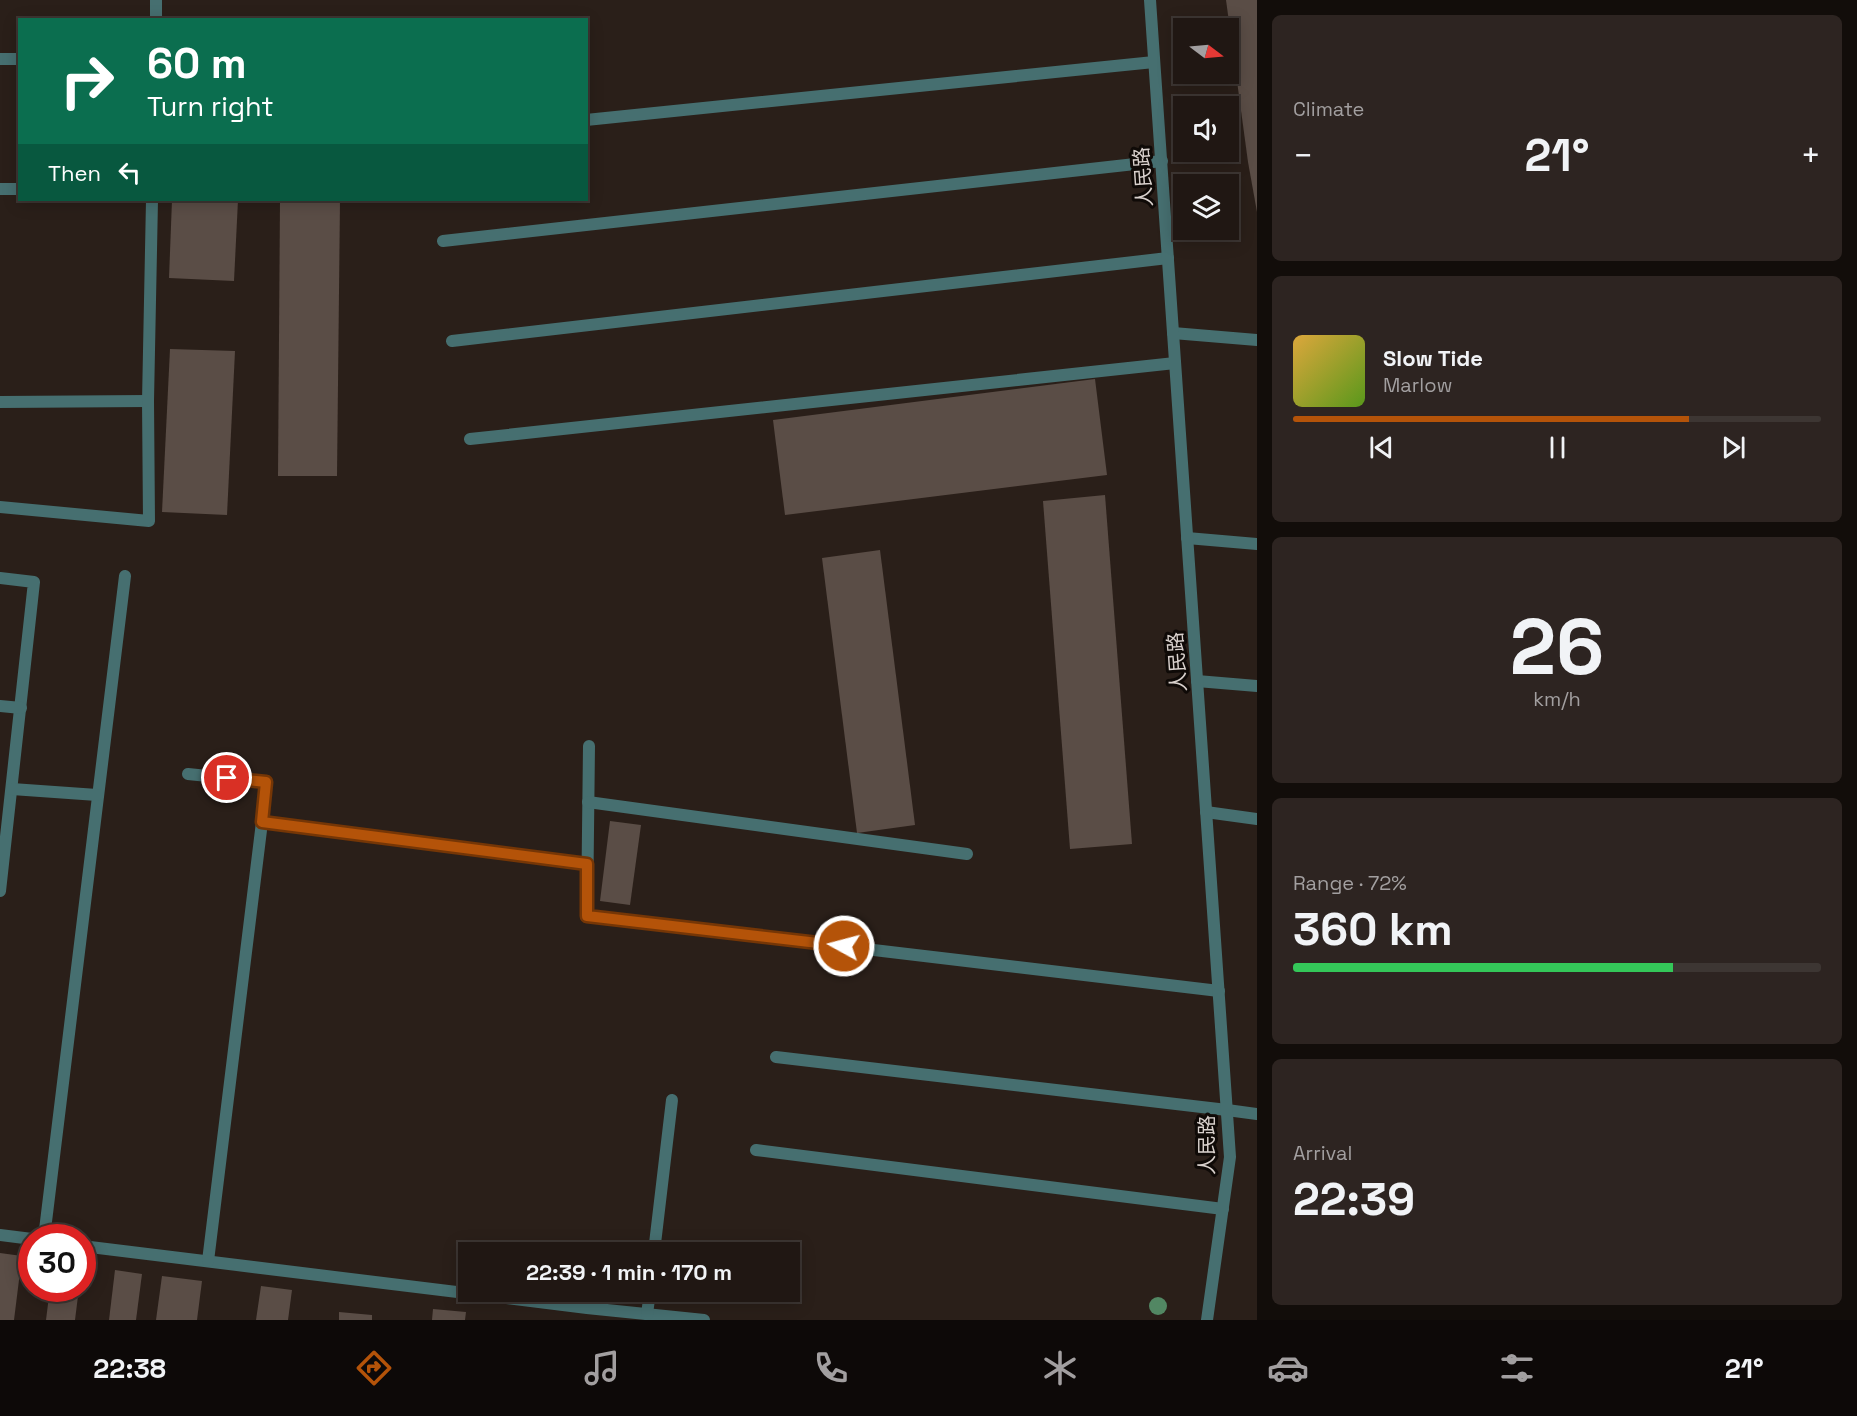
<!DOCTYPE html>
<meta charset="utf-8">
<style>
body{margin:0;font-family:"Space Grotesk","Noto Sans SC",sans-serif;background:#2d2421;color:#f1f3f6;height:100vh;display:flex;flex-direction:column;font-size:22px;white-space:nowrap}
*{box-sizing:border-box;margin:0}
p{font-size:20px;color:#a29fa0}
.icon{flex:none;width:33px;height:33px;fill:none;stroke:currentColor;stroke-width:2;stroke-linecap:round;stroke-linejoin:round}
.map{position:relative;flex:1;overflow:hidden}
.drawer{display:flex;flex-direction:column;gap:15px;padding:15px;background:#120d0a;width:600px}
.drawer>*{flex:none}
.banner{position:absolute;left:18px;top:18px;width:570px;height:183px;border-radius:0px;box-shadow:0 3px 15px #0003,0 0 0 2px #3d3633;background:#0b6e4f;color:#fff;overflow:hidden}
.needle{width:39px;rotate:106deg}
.buttons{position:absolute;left:1173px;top:18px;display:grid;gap:12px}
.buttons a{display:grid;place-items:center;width:66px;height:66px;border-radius:0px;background:#201713;box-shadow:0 3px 15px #0003,0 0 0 2px #3d3633;font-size:30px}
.speed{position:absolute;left:18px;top:1224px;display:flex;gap:12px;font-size:30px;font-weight:700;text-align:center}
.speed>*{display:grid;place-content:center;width:78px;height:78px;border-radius:50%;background:#201713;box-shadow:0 3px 15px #0003,0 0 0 2px #3d3633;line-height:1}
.speed .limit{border:9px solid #d22;background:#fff;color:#111}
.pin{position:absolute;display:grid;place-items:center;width:51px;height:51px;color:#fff;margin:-26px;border:3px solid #fff;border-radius:50%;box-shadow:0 2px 6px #0007}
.me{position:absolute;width:66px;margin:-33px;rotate:277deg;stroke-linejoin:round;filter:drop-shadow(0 0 4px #0008)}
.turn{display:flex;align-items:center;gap:21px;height:126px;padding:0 30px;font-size:27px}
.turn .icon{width:78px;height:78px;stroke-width:2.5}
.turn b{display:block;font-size:42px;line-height:51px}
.then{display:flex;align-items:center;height:57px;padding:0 30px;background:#0003;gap:12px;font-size:22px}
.big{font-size:45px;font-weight:700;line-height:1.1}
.drawer .widget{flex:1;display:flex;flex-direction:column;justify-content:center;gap:9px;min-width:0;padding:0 21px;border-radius:9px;background:#2d2421}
.drawer .dial{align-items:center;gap:0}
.dial b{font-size:78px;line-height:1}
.song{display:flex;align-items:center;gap:18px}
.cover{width:72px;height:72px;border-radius:9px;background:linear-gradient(135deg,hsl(40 70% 55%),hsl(90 70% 35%))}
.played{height:6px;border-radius:3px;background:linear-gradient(90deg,#b45309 75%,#3d3633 75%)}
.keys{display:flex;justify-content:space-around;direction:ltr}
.heat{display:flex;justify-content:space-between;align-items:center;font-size:33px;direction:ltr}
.charge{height:9px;border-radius:4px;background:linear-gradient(90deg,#34c759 72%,#3d3633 0)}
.trip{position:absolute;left:458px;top:1242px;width:342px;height:60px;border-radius:0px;background:#201713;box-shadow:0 3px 15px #0003,0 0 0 2px #3d3633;font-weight:700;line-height:60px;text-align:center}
.menu{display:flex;height:96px;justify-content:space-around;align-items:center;background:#0d0908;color:#a29fa0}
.menu .icon{width:42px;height:42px}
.menu .current{color:#b45309}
.menu b{font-size:27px;color:#f1f3f6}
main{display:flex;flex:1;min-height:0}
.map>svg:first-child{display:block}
</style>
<main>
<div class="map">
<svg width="1257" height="1320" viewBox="0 0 1257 1320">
<rect width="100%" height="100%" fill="#2a1f19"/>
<!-- building -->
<g fill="#5a4d46">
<path d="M1226 0H1257V212L1248 162Z"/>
<path d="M172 200H238L234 281 169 278Z"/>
<path d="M280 200H340L337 476H278Z"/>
<path d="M170 349 235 351 227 515 162 512Z"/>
<path d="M1095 379 1107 475 785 515 773 420Z"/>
<path d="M1105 495 1132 844 1070 849 1043 501Z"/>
<path d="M880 550 915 825 857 833 822 558Z"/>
<path d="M610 821 641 825 630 905 600 901Z"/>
<path d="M0 1253 22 1256 14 1320H0Z"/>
<path d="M115 1270 142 1274 136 1320H109Z"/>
<path d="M162 1276 202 1281 197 1320H156Z"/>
<path d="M261 1286 292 1290 288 1320H256Z"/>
<path d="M50 1288H79L75 1320H46Z"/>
<path d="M433 1309 466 1312 465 1320H432Z"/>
<path d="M339 1312 372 1315V1320H339Z"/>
</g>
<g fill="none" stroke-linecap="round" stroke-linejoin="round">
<!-- service -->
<g stroke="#466f70" stroke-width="12">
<path d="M1227 1110 1257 1114"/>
<path d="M44 1238 125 576"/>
</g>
<!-- minor -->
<g stroke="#466f70" stroke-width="12">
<path d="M156 20V0"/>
<path d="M0 59H20"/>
<path d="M586 120 1154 62"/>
<path d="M0 189H20"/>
<path d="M443 241 1162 161"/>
<path d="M1173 333 1257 340"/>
<path d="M452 341 1168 258"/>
<path d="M0 402 148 401"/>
<path d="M470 439 1175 363"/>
<path d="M0 507 149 521 148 401 152 200"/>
<path d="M1187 538 1257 544"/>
<path d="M0 578 34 582 0 891"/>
<path d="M1197 681 1257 686"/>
<path d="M0 706 21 708"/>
<path d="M589 746 587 916 1219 991"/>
<path d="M188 774 266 782 262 822 587 864"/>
<path d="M12 789 97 795"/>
<path d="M588 802 967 854"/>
<path d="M1206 812 1257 819"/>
<path d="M776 1057 1227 1110"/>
<path d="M756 1150 1223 1209"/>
<path d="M0 1235 32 1239"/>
<path d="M82 1246 587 1308 704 1320"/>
<path d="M654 1252 672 1100"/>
<path d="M208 1261 262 822"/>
<path d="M647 1314 650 1292"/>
</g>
<!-- tertiary -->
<path stroke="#466f70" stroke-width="12" d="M1150 0 1230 1157 1207 1320"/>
</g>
<!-- trees -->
<circle fill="#528763" cx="1158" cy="1306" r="9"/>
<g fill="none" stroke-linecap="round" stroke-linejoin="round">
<defs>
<path id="route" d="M227 778 266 782 262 822 587 864V916L844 946"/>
</defs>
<!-- route casing -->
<use href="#route" stroke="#753606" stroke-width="15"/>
<!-- route -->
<use href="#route" stroke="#b45309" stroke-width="10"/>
</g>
<g text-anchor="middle" stroke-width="6" stroke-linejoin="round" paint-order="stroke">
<!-- street labels -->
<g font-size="20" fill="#d9d1cd" stroke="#0f0a07">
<text transform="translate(1143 177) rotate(-94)" y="7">人民路</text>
<text transform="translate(1177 662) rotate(-94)" y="7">人民路</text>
<text transform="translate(1207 1145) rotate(-90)" y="7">人民路</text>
</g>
</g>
</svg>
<div class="buttons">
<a><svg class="needle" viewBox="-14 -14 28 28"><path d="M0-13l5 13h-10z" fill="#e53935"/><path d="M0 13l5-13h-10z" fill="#a29fa0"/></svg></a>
<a><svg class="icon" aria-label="sound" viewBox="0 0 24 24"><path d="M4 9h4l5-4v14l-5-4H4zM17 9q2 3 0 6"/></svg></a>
<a><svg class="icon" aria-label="layers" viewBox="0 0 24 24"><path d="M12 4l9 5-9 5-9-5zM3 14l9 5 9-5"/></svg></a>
</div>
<div class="speed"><div class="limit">30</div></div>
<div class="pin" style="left:227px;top:778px;background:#d93025"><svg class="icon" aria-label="arrive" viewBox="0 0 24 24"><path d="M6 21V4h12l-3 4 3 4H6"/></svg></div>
<svg class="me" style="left:844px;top:946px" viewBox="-20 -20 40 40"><circle r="17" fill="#b45309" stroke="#fff" stroke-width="3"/><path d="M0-11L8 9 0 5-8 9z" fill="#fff"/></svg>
<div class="trip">22:39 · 1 min · 170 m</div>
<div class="banner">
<div class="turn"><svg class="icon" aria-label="right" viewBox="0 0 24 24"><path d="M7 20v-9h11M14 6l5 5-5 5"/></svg><div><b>60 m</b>Turn right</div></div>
<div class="then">Then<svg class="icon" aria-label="left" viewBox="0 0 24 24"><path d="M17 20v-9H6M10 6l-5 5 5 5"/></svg></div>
</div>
</div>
<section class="drawer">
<div class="widget"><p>Climate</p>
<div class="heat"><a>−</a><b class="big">21°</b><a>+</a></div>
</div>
<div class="widget">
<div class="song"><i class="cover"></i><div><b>Slow Tide</b><p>Marlow</p></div></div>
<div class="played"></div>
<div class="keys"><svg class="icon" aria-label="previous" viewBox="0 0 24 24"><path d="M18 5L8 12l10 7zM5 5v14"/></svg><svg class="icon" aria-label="pause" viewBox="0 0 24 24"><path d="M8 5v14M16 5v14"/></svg><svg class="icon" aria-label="next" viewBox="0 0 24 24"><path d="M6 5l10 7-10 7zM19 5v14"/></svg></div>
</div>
<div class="widget dial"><b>26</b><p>km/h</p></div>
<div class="widget"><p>Range · 72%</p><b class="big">360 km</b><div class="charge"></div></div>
<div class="widget"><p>Arrival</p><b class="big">22:39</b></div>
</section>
</main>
<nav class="menu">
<b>22:38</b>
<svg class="icon current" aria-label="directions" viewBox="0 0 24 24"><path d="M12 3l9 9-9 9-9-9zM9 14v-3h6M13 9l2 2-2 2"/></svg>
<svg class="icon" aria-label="music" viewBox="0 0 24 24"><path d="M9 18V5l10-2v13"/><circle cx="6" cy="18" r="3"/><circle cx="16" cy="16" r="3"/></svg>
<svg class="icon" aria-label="phone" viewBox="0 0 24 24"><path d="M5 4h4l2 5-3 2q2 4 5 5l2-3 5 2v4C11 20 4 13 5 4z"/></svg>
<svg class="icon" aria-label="climate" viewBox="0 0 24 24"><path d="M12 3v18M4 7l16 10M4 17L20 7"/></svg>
<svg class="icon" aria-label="car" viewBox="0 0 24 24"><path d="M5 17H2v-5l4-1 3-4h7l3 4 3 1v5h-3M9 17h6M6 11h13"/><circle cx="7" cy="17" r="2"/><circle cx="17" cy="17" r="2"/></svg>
<svg class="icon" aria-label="filters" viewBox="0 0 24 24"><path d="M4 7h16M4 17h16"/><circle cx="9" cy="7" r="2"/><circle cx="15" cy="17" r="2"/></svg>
<b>21°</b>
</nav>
